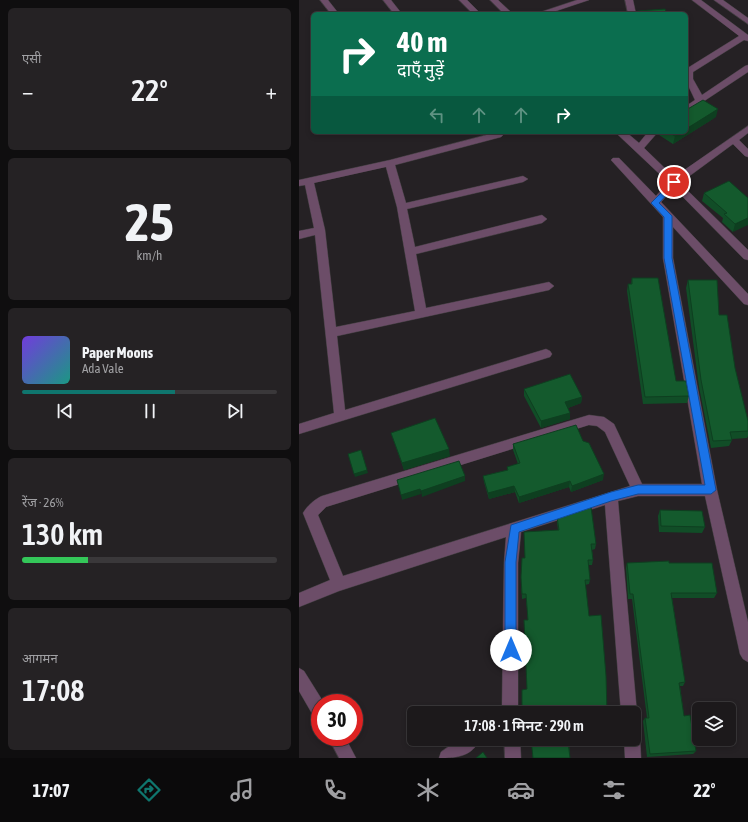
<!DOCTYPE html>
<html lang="hi">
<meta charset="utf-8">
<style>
body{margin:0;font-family:"Asap Condensed","Noto Sans Devanagari",sans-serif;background:#252224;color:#f1f3f6;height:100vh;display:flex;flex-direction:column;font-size:15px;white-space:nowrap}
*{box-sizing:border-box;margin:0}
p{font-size:13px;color:#a0a0a3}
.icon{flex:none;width:22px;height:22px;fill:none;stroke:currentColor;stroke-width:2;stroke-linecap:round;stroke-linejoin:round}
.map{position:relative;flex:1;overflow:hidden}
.details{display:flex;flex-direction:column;gap:8px;padding:8px;background:#0f0e0f;width:299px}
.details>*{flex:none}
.guide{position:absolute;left:12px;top:12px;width:377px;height:122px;border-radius:6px;box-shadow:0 2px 6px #0003,0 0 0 1px #3a383a;background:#0b6e4f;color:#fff;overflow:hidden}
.tools{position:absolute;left:393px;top:702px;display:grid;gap:8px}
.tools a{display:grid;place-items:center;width:44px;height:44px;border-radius:6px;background:#1c191b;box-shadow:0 2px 6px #0003,0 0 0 1px #3a383a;font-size:20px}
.speed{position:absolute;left:12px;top:694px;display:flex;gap:8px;font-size:20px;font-weight:700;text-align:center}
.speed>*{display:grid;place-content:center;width:52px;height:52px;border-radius:50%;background:#1c191b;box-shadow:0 2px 6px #0003,0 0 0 1px #3a383a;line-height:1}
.speed .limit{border:6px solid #d22;background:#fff;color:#111}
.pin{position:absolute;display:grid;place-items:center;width:34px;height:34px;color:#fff;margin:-17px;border:2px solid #fff;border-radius:50%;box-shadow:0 1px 4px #0007}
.me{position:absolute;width:44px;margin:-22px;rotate:0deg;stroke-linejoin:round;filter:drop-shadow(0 0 3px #0008)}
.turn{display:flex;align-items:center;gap:14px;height:84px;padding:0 20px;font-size:18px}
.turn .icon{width:52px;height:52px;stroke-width:2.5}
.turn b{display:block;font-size:28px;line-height:34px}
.lanes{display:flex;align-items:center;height:38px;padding:0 20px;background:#0003;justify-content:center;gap:20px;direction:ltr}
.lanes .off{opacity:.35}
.big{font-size:30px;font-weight:600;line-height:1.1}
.details .tile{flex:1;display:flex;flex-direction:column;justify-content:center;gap:6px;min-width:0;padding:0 14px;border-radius:6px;background:#252224}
.details .dial{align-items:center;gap:0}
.dial b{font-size:52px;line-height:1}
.song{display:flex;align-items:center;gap:12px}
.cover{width:48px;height:48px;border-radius:6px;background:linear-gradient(135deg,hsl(260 70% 55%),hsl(170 70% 35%))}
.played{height:4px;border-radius:2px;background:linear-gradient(90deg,#0f766e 60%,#3a383a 60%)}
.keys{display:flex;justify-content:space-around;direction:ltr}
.heat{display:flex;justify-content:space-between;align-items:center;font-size:22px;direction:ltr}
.charge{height:6px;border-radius:3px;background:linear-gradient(90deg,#34c759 26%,#3a383a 0)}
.trip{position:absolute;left:108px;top:706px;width:234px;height:40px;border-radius:6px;background:#1c191b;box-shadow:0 2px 6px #0003,0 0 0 1px #3a383a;font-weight:600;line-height:40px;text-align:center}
.tab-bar{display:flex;height:64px;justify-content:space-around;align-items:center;background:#0b0a0b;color:#a0a0a3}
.tab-bar .icon{width:28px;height:28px}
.tab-bar .active{color:#0f766e}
.tab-bar b{font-size:18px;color:#f1f3f6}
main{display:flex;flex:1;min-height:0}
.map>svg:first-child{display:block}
</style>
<main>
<section class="details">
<div class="tile"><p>एसी</p>
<div class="heat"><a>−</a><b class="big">22°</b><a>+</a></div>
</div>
<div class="tile dial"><b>25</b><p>km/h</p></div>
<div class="tile">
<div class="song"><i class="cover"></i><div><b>Paper Moons</b><p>Ada Vale</p></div></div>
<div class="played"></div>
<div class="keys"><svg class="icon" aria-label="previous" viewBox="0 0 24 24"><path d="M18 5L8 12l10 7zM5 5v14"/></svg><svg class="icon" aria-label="pause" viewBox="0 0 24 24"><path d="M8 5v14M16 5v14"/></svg><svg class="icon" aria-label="next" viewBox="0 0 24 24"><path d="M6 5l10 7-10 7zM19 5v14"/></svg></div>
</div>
<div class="tile"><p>रेंज · 26%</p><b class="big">130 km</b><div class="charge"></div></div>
<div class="tile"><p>आगमन</p><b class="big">17:08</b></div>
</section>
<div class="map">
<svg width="449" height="758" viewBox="0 0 449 758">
<rect width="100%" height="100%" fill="#252124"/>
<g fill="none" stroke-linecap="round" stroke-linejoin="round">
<defs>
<g id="street">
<path d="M21 0H29L40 14H32Z"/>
<path d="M84 0H92L103 14H95Z"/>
<path d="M160 0H168L182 14H174Z"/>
<path d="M191 0H199L214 14H205Z"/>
<path d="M278 0H290L248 14H236Z"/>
<path d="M326 0H334L337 14H329Z"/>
<path d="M393 0H402L449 35V41L445 40 394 72V79L403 95 446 66 449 65V72L387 113V106L396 100 387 81V69L440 36Z"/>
<path d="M415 0H424L449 18V24Z"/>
<path d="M449 126V133L440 140 449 149V157L446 156 434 144 381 183 449 250V260L445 259 375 188 362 202 449 294V305L445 304 374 227V258L418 490 449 622V662L444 659 441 654 406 496H339L319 501 338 713 335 719V713H322L306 505 222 532 219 563V709L217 713H198L203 705 205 563 207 537 40 591 0 607V593L31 580 4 513C8 506 16 499 23 496L290 415 305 417 315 424 343 484H403L364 258V217L312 160 314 158H320L357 196 369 182 316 132H327L340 143 349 132H359L345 148 375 177ZM290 425 298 426 306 432 331 486 44 576 19 515 27 507Z"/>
<path d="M199 132 204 135 202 137 96 165 107 203 224 176 229 179 224 182 108 209 116 247 243 215 248 219 243 223 117 254 127 308 250 282 255 286 250 290 38 336 46 410 247 349 251 351 253 354 251 357 0 434V424L35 413 16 235 0 239V231L15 228 6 185 0 186V180L91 160ZM87 167 98 207 116 311 37 327 26 230 15 183Z"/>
<path d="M0 668 5 671 25 703H21V719L15 717 0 691Z"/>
<path d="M335 732 339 733 341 739 342 758H326L325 739H335Z"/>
<path d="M29 737H46L57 758H40Z"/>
<path d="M160 739H181C173 757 157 758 140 758L142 752Z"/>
<path d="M205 739H221L222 758H206Z"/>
</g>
</defs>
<!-- street casing -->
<use href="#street" stroke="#413e40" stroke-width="1"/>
<!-- street -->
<use href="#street" fill="#6c4d68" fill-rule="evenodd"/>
</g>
<!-- wall -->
<g fill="#114d27">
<path d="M417 117 374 144 360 135 361 132H387Z"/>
<path d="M405 193 449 198 434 232 423 222 424 218 403 201Z"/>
<path d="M333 278 377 381 390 396 388 403 344 404 328 291 329 284H332Z"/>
<path d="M389 280 420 315 436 368 449 421V436L448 438 433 439V440L430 446 412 448 400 387 387 288Z"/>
<path d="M225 389 283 397 282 403 269 408 271 413V419L242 428 225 396Z"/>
<path d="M92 433 151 456 105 470Z"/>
<path d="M284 441 304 480 272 492 270 487 220 503 216 492 190 499 185 482 184 476 208 470V467L219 464 214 450V444Z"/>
<path d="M361 510 406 527 403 533 360 532 359 516Z"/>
<path d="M258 517 297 544 296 549 293 550 294 560 293 565H289L291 580 290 584 286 585 228 689 229 620 227 598 223 599 222 581V577L226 558 225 532 259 530 258 522Z"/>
<path d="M328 563H370L418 593 415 598H373L386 682 384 686H381L385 716 397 751 394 754 348 757 344 721 346 718H348L333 599H329L327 568Z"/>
<path d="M232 739H309V741L307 744 270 743 271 758H234Z"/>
</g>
<!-- shaded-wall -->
<g fill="#0e3f20">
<path d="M419 109 417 117 374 144 376 136 383 132H387V129Z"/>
<path d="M449 218V225L434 232 436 224Z"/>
<path d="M283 397 282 403 266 409V402Z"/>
<path d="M271 413V419L242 428V421Z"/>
<path d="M150 449 151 456 105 470 103 463Z"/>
<path d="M63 453 69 473 56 477 55 474Z"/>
<path d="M305 474 304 480 272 492 273 486Z"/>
<path d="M166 476V481L123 497 122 491Z"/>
<path d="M271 481 270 487 220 503V497Z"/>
<path d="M215 486 216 492 190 499 189 493Z"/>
<path d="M121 489 122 494 103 500 102 495Z"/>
</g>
<!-- building -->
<g fill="#145a2d" stroke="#0e3f20">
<path d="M366 9 368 14H340L339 11Z"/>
<rect x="289" y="12" width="27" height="2"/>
<path d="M404 100 419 109 387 129V110Z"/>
<path d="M369 132H383L376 136Z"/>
<path d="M430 181 449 198V218L436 224 425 214 428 213 405 193Z"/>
<path d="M333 278H359L377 381H387L390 396 346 397 329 284H333Z"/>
<path d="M389 280H418L420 315H428L436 368 449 421V431L431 432 433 440 414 441 402 380Z"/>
<path d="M271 374 283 397 266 402 271 413 242 421 225 389Z"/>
<path d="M136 418 150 449 103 463 92 433Z"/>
<path d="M277 425 284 441 290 443 305 474 273 486 271 481 220 497 215 486 189 493 184 476 209 470 208 467 221 463 214 444Z"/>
<path d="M62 450 68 470 55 474 49 454Z"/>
<path d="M160 461 166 476 122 491 121 489 102 495 98 480Z"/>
<path d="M292 507 297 544H292L294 560H289L291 580H286L290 616 302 615 307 676 308 713H223V690L228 689 225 620H229L227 594H223L222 577 223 558H226L225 532 260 530 258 517Z"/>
<path d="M361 510 403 511 406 527 362 526Z"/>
<path d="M370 561V563H413L418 593H372L386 682 380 683 385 716 391 715 397 751 351 754 346 718H350L334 594H331L328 563Z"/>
<path d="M232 739H309V741H269L271 758H234Z"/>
<path d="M184 752 188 758H177Z"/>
</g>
<!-- route -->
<path fill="#1a73e8" stroke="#114b97" d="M375 180 379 182 378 184 360 203 373 216V258L417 490 412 494H339L312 501 220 532 217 562V650L216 655 212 656 208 655 206 650V562L212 525 312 492 339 485H406L365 258V217L352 203Z"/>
</svg>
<div class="tools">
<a><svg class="icon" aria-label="layers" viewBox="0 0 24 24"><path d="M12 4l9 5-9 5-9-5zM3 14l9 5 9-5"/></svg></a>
</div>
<div class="speed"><div class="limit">30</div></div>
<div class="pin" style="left:375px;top:182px;background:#d93025"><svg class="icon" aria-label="arrive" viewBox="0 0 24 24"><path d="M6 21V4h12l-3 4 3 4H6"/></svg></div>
<svg class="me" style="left:212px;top:650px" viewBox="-20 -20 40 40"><circle r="19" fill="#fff"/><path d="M0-13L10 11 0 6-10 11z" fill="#1a73e8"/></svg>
<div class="trip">17:08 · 1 मिनट · 290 m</div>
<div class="guide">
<div class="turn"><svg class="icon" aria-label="right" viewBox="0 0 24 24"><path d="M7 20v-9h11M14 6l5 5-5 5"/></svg><div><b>40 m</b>दाएँ मुड़ें</div></div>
<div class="lanes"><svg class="icon off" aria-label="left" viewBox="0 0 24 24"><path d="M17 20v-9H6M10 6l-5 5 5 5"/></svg><svg class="icon off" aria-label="ahead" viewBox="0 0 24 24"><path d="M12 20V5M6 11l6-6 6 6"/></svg><svg class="icon off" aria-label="ahead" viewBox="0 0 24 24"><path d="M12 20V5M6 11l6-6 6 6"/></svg><svg class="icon" aria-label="right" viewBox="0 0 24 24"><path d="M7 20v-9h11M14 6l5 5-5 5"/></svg></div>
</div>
</div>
</main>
<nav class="tab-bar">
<b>17:07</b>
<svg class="icon active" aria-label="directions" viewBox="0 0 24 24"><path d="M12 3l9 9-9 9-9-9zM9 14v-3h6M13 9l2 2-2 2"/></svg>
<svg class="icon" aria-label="music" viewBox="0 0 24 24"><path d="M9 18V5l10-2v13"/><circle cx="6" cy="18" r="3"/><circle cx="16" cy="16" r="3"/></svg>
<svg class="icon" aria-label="phone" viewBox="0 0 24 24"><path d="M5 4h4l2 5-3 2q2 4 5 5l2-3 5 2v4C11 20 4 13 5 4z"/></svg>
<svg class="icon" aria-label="climate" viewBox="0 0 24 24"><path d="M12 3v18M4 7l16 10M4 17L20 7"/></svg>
<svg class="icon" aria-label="car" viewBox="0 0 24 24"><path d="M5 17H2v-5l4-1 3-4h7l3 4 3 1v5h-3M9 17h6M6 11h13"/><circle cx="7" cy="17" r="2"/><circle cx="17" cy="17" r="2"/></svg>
<svg class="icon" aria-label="filters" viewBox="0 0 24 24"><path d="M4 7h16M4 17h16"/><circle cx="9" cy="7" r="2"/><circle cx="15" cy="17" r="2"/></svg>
<b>22°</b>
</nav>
